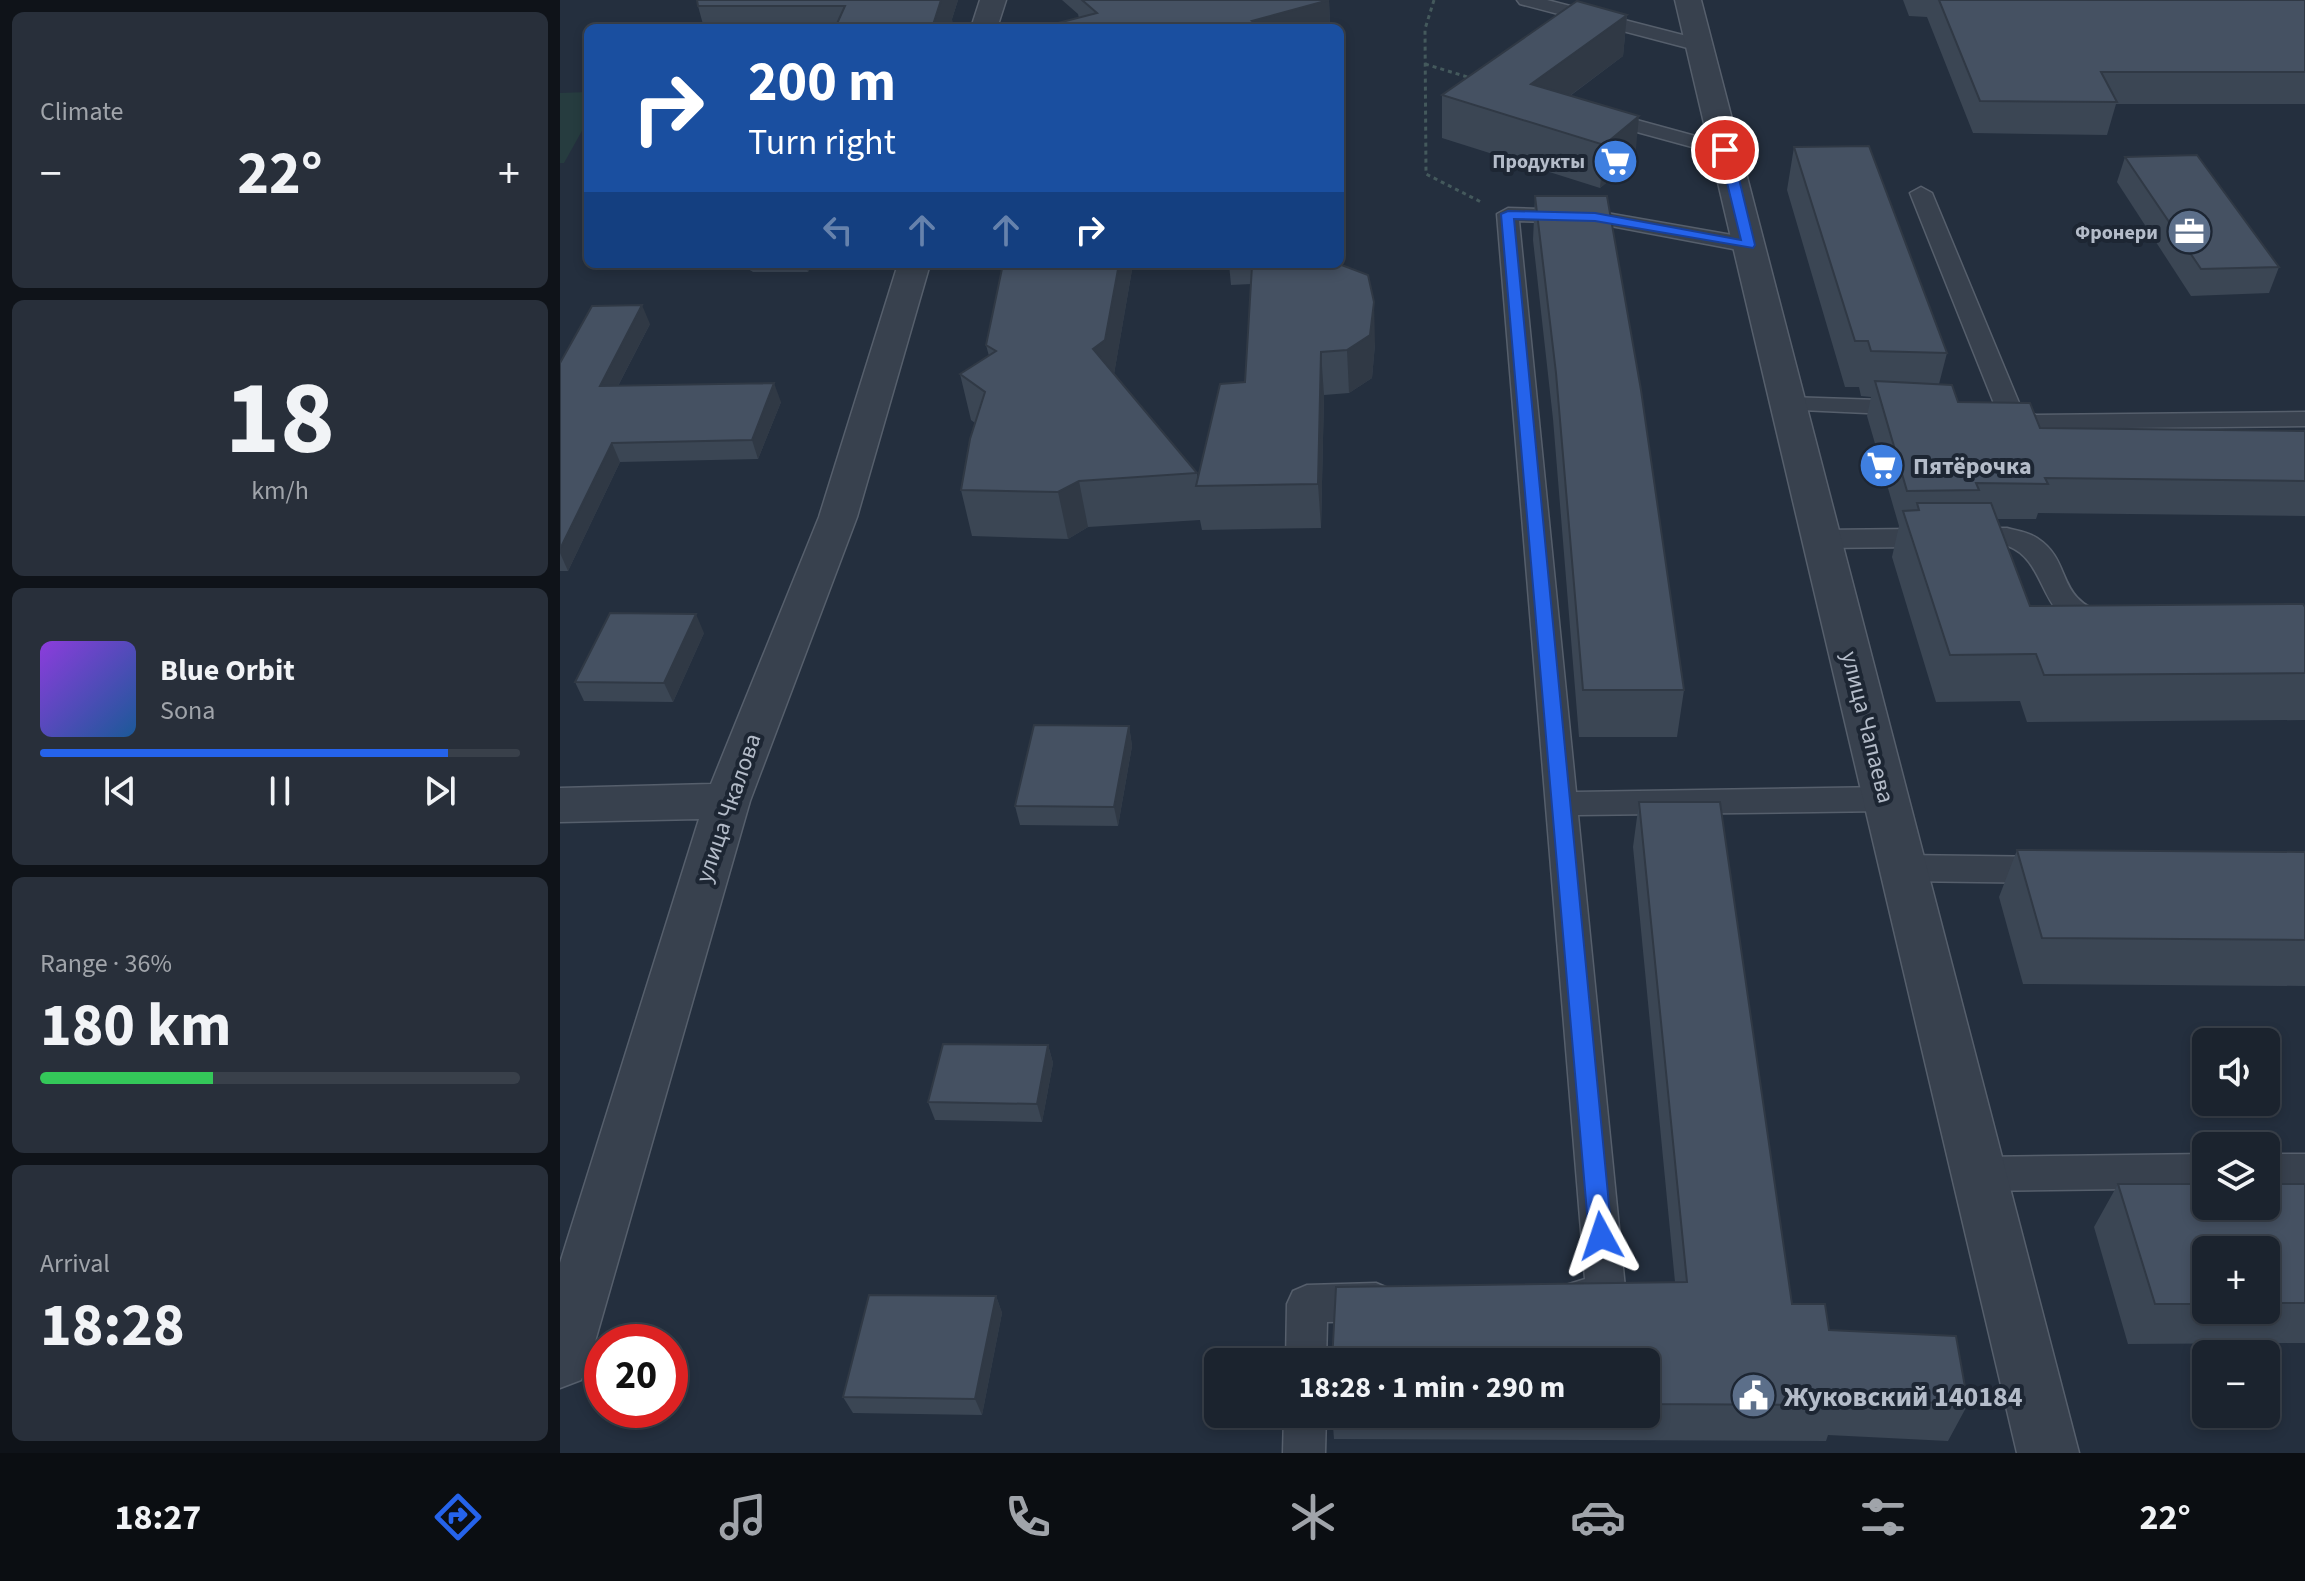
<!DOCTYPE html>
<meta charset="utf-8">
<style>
body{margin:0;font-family:"Source Sans 3",sans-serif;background:#282f3a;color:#f1f3f6;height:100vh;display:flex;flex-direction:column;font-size:30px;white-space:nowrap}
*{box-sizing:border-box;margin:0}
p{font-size:26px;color:#a0a4aa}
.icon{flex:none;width:44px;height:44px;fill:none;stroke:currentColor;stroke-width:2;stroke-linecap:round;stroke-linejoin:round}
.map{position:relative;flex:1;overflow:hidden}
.sheet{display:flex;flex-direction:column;gap:12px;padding:12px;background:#0f1319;width:560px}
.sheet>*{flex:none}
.guide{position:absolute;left:24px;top:24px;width:760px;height:244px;border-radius:12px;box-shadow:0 4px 12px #0003,0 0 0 2px #39404a;background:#1a4fa0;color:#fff;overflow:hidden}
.tools{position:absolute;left:1632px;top:1028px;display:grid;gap:16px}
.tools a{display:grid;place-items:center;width:88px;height:88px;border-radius:12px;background:#1b232e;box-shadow:0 4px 12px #0003,0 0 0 2px #39404a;font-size:40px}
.speed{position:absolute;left:24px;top:1324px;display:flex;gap:16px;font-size:40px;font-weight:700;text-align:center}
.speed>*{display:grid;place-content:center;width:104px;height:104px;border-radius:50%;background:#1b232e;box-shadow:0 4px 12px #0003,0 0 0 2px #39404a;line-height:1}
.speed .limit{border:12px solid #d22;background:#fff;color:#111}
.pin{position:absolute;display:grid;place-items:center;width:68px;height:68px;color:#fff;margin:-34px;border:4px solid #fff;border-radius:50%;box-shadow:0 2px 8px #0007}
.me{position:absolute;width:88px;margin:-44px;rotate:355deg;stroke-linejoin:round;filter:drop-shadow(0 0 6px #0008)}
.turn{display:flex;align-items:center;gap:28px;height:168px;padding:0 32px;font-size:36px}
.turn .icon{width:104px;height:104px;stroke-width:2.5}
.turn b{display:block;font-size:56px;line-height:68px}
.lanes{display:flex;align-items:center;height:76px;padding:0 32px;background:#0003;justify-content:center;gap:40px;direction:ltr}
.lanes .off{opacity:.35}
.big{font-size:60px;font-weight:700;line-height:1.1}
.sheet .card{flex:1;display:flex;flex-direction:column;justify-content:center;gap:12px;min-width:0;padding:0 28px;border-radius:12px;background:#282f3a}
.sheet .dial{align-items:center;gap:0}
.dial b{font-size:104px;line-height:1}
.song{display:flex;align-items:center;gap:24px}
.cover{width:96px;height:96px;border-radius:12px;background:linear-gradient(135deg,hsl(270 70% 55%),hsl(210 70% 35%))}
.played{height:8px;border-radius:4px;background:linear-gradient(90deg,#2563eb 85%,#39404a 85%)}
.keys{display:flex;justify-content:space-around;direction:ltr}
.heat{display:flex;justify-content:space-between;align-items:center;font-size:44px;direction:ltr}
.charge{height:12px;border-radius:6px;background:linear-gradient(90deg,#34c759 36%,#39404a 0)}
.trip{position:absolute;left:644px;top:1348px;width:456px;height:80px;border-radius:12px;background:#1b232e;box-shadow:0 4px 12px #0003,0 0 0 2px #39404a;font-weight:700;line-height:80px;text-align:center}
.tabs{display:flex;height:128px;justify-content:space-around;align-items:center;background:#0b0e12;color:#a0a4aa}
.tabs .icon{width:56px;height:56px}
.tabs .on{color:#2563eb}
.tabs b{font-size:36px;color:#f1f3f6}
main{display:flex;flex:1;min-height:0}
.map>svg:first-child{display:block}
</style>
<main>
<section class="sheet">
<div class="card"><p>Climate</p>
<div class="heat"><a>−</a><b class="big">22°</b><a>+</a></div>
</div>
<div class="card dial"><b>18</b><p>km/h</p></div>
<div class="card">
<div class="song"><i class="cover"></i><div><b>Blue Orbit</b><p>Sona</p></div></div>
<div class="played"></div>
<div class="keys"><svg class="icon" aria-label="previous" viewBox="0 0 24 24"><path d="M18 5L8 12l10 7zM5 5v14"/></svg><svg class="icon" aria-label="pause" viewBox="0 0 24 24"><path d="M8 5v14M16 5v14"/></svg><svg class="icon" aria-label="next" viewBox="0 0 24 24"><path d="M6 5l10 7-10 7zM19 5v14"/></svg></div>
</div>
<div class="card"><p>Range · 36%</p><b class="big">180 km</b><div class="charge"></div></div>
<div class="card"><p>Arrival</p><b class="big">18:28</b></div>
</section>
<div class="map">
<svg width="1745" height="1453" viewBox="0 0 1745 1453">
<rect width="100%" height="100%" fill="#242f3e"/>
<!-- green -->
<path fill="#263c3f" d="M28 92V120L4 163H0V93Z"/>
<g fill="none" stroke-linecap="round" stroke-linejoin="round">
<defs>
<g id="lane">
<path d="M957 0H987L1146 41 1148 45 1139 51 960 4Z"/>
<path d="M1040 110 1172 146 1175 150 1165 156 1033 120 1030 116 1033 112Z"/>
<path d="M1361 187 1372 193 1462 410 1476 415 1745 412V426L1474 429 1433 417 1430 412 1435 406 1350 193Z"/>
<path d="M948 208 1035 211 1189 238 1200 245 1189 252 1035 223 959 221 1016 792 1326 787 1337 791 1342 799 1337 807 1326 811 1018 815 1066 1298 1060 1311C1041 1319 1025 1319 1006 1311L1000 1298 1006 1285 1025 1279 937 214Z"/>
<path d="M1228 397 1350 401 1359 403 1362 408 1359 413 1350 415 1219 409 1216 404 1219 399Z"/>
<path d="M1447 528C1457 531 1468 532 1477 538 1515 563 1492 599 1551 616L1555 623 1551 630C1540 633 1532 630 1521 627 1479 614 1486 560 1448 546L1262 548 1253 545 1249 539 1253 533 1262 530Z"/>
<path d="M1343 855 1491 857 1502 861 1507 870 1502 879 1491 883 1343 881 1332 877 1327 868 1332 859Z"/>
<path d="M1646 1154V1188L1419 1191 1406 1186 1400 1174 1406 1162 1419 1157Z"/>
<rect x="1706" y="1154" width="39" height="34"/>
<path d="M816 1283 830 1289 836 1302 830 1315 816 1321 767 1322 766 1362H726L727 1304 733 1291 747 1285Z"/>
<path d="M724 1414H766L765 1453H723Z"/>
</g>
<g id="street">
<path d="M420 0H446L437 28H411Z"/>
<path d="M1115 0H1141L1519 1453H1457Z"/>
<path d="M338 264H370L297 517 190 801 30 1359 21 1380 0 1388V1263L139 819 0 822V788L151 784 259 517Z"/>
</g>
</defs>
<!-- lane casing -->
<use href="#lane" stroke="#565f6c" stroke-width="3"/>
<!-- street casing -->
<use href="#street" stroke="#565f6c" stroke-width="3"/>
<!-- path -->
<g stroke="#44595c" stroke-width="3" stroke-dasharray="4 4" stroke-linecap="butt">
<path d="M874 0 865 29 866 174 921 202"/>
<path d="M865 64 914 79"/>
</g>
<!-- lane -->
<use href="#lane" fill="#38414e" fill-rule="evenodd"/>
<!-- street -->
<use href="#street" fill="#38414e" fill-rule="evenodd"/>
</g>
<!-- wall -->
<g fill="#3b4654" fill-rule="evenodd">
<path d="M137 0H398L392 19 393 28H144L138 6Z"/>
<path d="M502 0H769L770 28H487L486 26 519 18 518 14Z"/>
<path d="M1343 0H1745V104H1556L1547 135 1413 133 1367 17 1349 16Z"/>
<path d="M1067 15 1063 56 1010 96 1075 159 1040 188 882 138V95Z"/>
<path d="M1234 147 1387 353 1379 384 1398 402 1480 428 1745 431V516L1478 513 1476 519H1437L1470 606 1745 607V720L1467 722 1460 701 1376 702 1332 557 1339 526 1307 416 1311 397 1301 396 1299 387H1285L1227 190Z"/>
<path d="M1565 157 1719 267 1709 293 1631 296 1557 182Z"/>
<path d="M975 196 1124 690 1117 737H1019L993 419 973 240Z"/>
<path d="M180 264H293L252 265 248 272H193Z"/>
<path d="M443 264H573L554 374 637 473 638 480 685 382 691 284 671 285 669 264H733L732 265 815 344 812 378 789 393 764 395 761 528 642 530 640 520 528 527 508 539 412 536 401 490 415 423 411 420 400 374 429 356 426 345Z"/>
<path d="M90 324 58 386 221 402 198 459 60 462 8 571H0V363Z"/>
<path d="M144 633 113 702 24 701 15 682Z"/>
<path d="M569 726 572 746 558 826 460 825 455 806Z"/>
<path d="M1079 802 1232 1304 1269 1330 1408 1404 1388 1441 1268 1435 1266 1441 774 1439 772 1414H1086V1362L1115 1282 1073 847Z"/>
<path d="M1457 850 1745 852V986L1463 984 1439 897Z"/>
<path d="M488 1045 493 1063 482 1122 375 1120 368 1102Z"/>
<path d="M1558 1184H1745V1343L1568 1344 1534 1227ZM1646 1250H1706V1310H1646Z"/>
<path d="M436 1296 442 1313 422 1415 293 1413 283 1397Z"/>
</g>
<!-- shaded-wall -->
<g fill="#303945">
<path d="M381 0H398L392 19 393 28H372Z"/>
<path d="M769 0 770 28H692V21Z"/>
<path d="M1067 15 1063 56 973 123 971 84Z"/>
<path d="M1079 116 1075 159 1040 188 1044 145Z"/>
<path d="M246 264H252L248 272Z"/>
<path d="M559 264H573L552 386 533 349Z"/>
<path d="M814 302 815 344 812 378 789 393 787 350Z"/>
<path d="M82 305 90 324 48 405 40 386Z"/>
<path d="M761 352 764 395 761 528 758 484Z"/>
<path d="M214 383 221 402 198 459 192 440Z"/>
<path d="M52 443 60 462 8 571 0 553V549Z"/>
<path d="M519 481 528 527 508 539 498 492Z"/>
<path d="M136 614 144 633 113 702 104 683Z"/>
<path d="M569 726 572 746 558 826 554 807Z"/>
<path d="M488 1045 493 1063 482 1122 477 1104Z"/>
<path d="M436 1296 442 1313 422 1415 415 1399Z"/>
</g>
<!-- building -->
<g fill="#455162" stroke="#303945" stroke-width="2">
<path d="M137 0H381L372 28H275L285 6H138Z"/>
<path d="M522 0H769L692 21 701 28H488L486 26 537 13Z"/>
<path d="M1379 0H1745V72H1541L1557 102 1420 101Z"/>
<path d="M1017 1 1067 15 971 84 1079 116 1044 145 882 95Z"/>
<path d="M1309 146 1387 353 1311 351 1308 341H1295L1234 147Z"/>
<path d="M1637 155 1719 267 1641 269 1565 157Z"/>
<path d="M975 196H1047L1081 390 1124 690H1023L996 373Z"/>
<path d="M443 264H559L545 340 533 349 637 473 519 481 498 492 401 490 410 439 425 392 400 374 436 351 426 345Z"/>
<path d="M779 264 808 275 814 302 810 335 787 350 761 352 758 484 636 486 660 384 685 382 692 266Z"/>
<path d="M82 305 40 386 214 383 192 440 52 443 0 549V363L32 306Z"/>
<path d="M1315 381 1392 385 1398 402 1470 403 1480 428 1745 431V481L1485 478 1488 484 1416 483 1419 490 1347 491Z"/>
<path d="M1357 503H1431L1470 606 1743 604 1745 607V673L1484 675 1476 654 1390 655 1343 511 1359 510Z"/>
<path d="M50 613 136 614 104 683 15 682Z"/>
<path d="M474 725 569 726 554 807 455 806Z"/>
<path d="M1079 802H1160L1232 1304H1265L1269 1330 1396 1336 1408 1404 1280 1399 1281 1405 1086 1404V1362H772L776 1287 1127 1282Z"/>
<path d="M1457 850 1745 852V940L1482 938Z"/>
<path d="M383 1044 488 1045 477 1104 368 1102Z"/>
<path d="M1558 1184H1646V1206H1706V1184H1745V1303H1706V1250H1646V1304H1595Z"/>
<path d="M309 1295 436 1296 415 1399 283 1397Z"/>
</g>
<!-- route -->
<path fill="#2563eb" stroke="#184099" stroke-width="2" d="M1165 146 1172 150 1195 245 1193 248 1035 221 954 219 1052 1236 1049 1243 1041 1247 1033 1243 1029 1236 941 214 948 211 1035 213 1181 240 1159 150Z"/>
<!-- icons -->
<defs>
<symbol id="supermarket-disc" viewBox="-11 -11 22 22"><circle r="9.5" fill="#3f7fe0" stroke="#1d2633"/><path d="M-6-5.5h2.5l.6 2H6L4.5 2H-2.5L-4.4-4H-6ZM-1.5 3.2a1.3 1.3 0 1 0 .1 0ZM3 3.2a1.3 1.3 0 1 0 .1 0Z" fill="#fff"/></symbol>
<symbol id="office-disc" viewBox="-11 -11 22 22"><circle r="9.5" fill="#5c6f8a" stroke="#1d2633"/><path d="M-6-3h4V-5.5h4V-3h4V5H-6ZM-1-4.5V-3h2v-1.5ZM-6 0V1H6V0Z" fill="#fff"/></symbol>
<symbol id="civic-disc" viewBox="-11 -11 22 22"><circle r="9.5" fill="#5c6f8a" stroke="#1d2633"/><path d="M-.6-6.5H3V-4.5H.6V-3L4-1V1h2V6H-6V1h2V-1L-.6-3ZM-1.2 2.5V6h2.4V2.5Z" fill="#fff"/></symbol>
</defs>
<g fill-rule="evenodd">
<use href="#supermarket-disc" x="1030" y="136" width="51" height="51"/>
<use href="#office-disc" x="1604" y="206" width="51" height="51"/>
<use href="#supermarket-disc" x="1296" y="440" width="51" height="51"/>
<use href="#civic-disc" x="1168" y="1370" width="51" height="51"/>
</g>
<g text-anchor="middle" stroke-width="8" stroke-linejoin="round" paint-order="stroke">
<!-- far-poi labels -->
<g font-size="20" font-weight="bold" fill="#b4bcc9" stroke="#1d2633" text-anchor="end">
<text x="1025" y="168">Продукты</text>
<text x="1598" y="239">Фронери</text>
</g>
<!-- poi labels -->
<g font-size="24" font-weight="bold" fill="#b4bcc9" stroke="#1d2633" text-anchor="start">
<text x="1353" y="474">Пятёрочка</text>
</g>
<!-- street labels -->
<g font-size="24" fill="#b4bcc9" stroke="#1d2633">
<text transform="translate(1308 727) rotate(76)" y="8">улица Чапаева</text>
<text transform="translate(168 808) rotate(-71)" y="8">улица Чкалова</text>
</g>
<!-- near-poi labels -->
<g font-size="28" font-weight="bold" fill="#b4bcc9" stroke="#1d2633" text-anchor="start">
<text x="1224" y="1406">Жуковский 140184</text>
</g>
</g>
</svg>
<div class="tools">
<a><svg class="icon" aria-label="sound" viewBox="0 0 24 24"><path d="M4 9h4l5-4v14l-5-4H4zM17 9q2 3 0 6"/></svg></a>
<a><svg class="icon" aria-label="layers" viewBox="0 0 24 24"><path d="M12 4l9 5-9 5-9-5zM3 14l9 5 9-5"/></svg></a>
<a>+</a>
<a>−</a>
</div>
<div class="speed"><div class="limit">20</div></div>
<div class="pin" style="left:1165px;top:150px;background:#d93025"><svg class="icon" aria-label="arrive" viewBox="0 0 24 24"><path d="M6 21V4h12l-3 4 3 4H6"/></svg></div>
<svg class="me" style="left:1041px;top:1236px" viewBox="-20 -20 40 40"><path d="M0-17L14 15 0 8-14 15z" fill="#2563eb" stroke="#fff" stroke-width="4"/></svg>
<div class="trip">18:28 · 1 min · 290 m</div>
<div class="guide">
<div class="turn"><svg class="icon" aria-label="right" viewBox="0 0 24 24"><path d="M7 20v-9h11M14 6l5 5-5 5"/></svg><div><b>200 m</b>Turn right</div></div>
<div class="lanes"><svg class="icon off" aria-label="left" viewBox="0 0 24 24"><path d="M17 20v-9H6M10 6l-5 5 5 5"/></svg><svg class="icon off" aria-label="ahead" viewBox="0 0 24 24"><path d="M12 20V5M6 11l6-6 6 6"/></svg><svg class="icon off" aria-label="ahead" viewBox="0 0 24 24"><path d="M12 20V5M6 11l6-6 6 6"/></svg><svg class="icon" aria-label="right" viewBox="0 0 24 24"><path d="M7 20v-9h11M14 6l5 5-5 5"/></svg></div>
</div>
</div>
</main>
<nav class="tabs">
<b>18:27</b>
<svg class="icon on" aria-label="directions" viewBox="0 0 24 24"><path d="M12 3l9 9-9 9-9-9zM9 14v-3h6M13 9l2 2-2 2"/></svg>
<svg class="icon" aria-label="music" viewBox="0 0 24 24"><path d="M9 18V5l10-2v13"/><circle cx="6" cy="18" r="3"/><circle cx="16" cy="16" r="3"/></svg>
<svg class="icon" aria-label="phone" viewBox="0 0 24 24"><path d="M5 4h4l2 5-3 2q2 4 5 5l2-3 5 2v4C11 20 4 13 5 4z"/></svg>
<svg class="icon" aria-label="climate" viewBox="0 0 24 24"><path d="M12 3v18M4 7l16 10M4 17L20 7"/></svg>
<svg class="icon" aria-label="car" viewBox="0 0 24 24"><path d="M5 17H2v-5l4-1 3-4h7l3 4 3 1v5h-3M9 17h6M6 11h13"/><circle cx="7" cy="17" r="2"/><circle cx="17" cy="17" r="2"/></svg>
<svg class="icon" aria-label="filters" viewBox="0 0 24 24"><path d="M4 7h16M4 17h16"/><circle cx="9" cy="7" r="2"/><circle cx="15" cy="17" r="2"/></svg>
<b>22°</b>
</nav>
